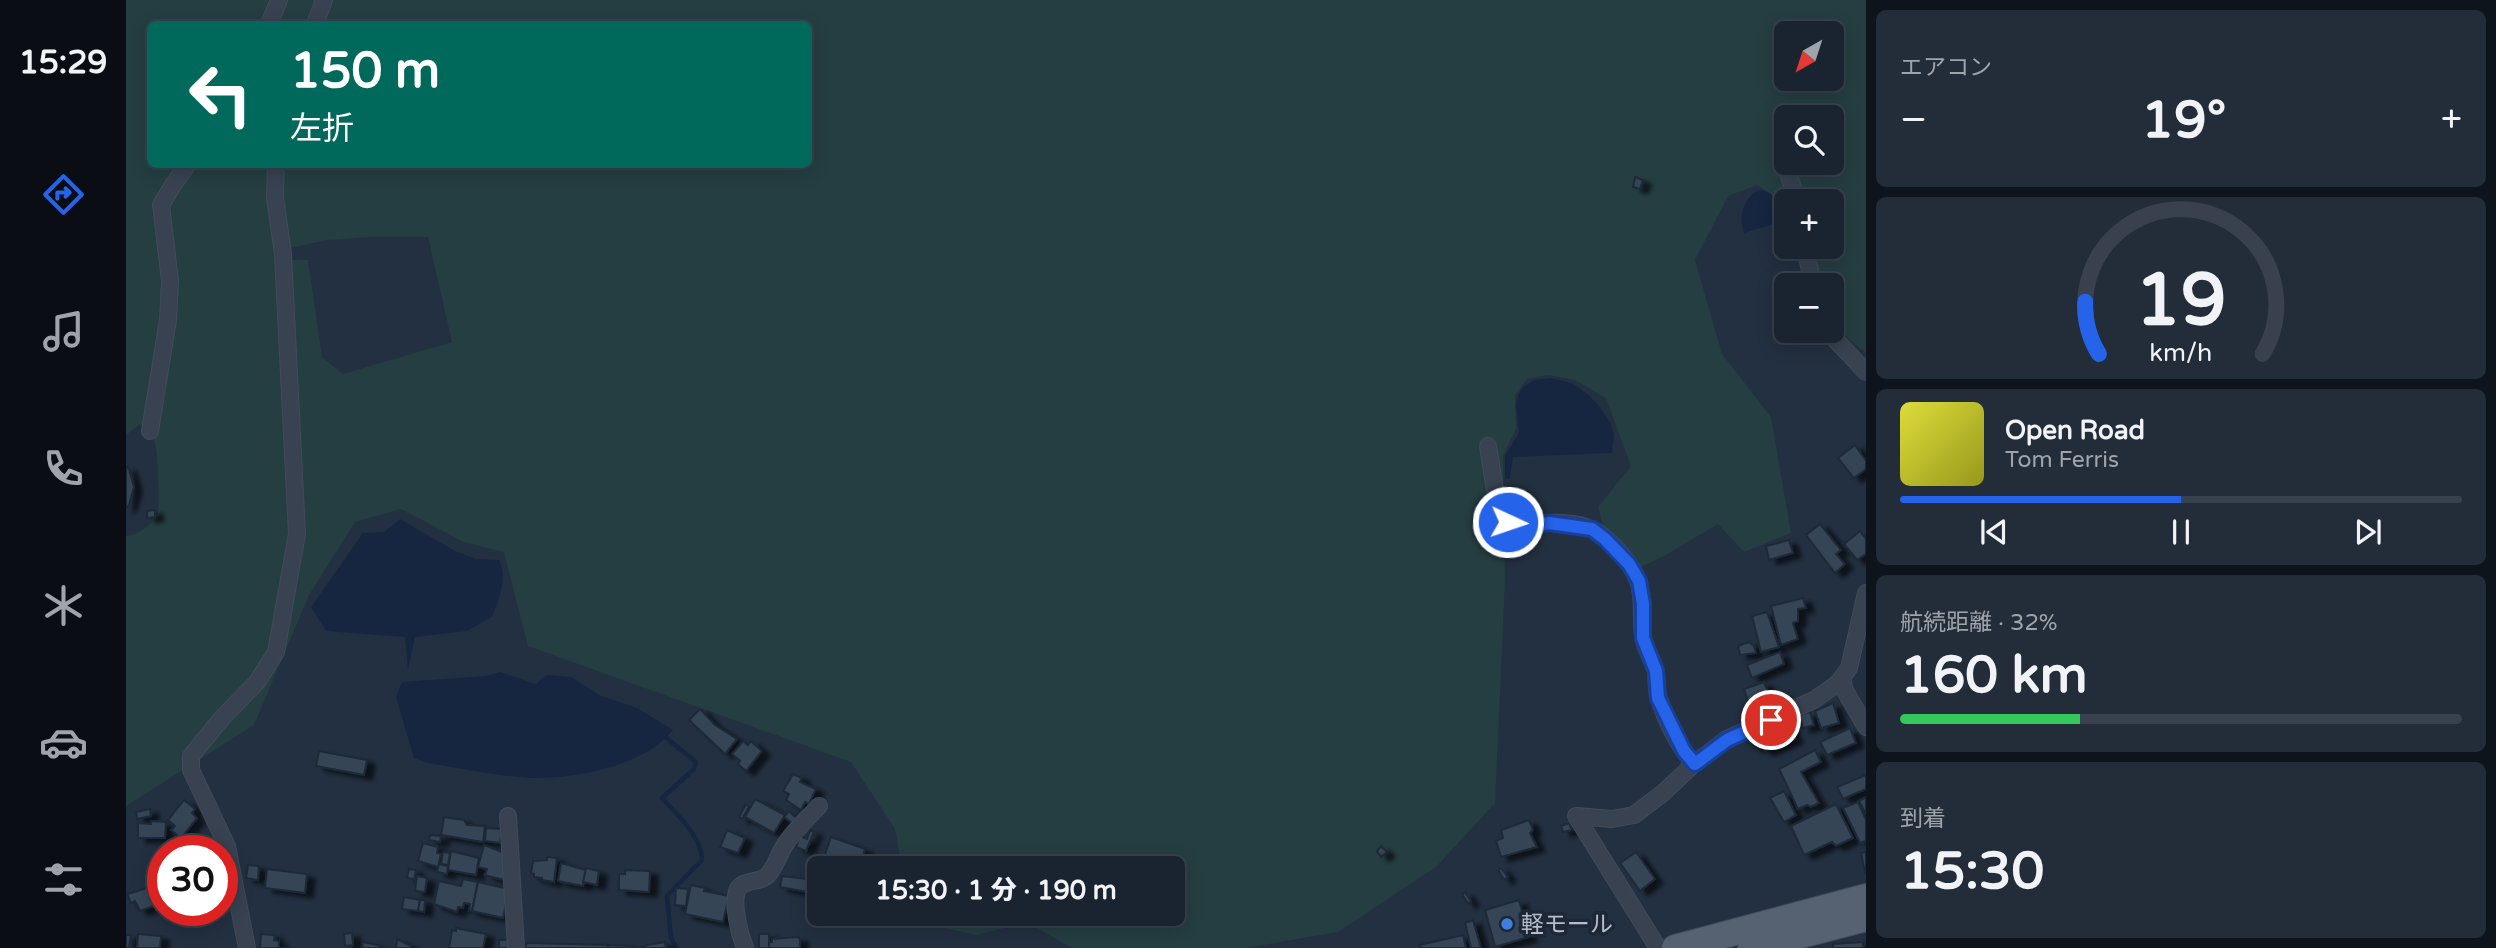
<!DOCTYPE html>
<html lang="ja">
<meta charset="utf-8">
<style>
body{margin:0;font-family:"Varela Round","Noto Sans JP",sans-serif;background:#232c39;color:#f1f3f6;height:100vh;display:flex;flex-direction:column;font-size:26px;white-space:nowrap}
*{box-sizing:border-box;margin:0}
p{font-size:23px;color:#9fa4ab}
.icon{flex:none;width:38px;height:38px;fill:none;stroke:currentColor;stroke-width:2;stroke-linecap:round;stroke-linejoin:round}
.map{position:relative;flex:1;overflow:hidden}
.drawer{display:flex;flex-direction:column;gap:10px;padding:10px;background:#0e141b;width:630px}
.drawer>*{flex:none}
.guide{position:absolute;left:21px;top:21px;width:665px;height:147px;border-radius:10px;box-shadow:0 4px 18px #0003,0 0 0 2px #38414d;background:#00695c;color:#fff;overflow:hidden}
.needle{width:46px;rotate:219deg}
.fabs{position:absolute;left:1648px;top:21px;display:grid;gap:14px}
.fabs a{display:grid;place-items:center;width:70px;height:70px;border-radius:10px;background:#1a2431;box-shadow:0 4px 18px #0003,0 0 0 2px #38414d;font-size:35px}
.speed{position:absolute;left:21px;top:835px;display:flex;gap:14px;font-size:35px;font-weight:700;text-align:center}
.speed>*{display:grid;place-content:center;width:91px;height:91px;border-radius:50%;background:#1a2431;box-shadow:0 4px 18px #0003,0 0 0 2px #38414d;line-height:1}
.speed .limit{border:10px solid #d22;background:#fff;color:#111}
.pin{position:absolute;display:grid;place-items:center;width:60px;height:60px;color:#fff;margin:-30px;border:4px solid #fff;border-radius:50%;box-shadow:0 2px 7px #0007}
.me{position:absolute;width:77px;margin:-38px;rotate:93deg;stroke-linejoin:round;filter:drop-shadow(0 0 5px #0008)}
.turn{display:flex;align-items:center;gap:24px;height:147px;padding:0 28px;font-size:32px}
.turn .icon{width:91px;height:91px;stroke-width:2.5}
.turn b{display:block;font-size:49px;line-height:60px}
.big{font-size:52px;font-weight:800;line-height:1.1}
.drawer .card{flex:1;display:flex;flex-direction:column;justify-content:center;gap:10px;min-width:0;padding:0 24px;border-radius:10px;background:#232c39}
.drawer .dial{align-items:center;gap:0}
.dial svg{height:182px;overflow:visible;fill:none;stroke:#38414d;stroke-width:7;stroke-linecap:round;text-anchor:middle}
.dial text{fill:#f1f3f6;stroke:none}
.song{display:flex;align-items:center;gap:21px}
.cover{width:84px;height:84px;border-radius:10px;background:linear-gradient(135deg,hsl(60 70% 55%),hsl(60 70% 35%))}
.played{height:7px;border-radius:4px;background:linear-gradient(90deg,#2563eb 50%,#38414d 50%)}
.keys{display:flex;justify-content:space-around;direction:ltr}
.heat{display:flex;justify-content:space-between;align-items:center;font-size:38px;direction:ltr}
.charge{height:10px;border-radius:5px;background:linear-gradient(90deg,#34c759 32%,#38414d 0)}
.trip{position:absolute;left:681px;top:856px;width:378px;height:70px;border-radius:10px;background:#1a2431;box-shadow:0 4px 18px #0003,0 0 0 2px #38414d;font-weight:800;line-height:70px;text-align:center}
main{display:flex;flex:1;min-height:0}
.tabs{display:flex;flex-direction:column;width:126px;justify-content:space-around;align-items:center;background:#0a0e14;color:#9fa4ab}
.tabs .icon{width:49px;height:49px}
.tabs .selected{color:#2563eb}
.tabs b{font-size:32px;color:#f1f3f6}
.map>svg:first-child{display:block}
</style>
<main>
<nav class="tabs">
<b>15:29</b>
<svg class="icon selected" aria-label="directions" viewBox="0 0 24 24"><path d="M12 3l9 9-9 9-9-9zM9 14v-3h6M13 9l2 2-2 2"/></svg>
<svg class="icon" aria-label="music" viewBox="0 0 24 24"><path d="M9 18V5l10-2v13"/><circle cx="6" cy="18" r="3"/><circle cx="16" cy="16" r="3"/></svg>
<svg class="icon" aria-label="phone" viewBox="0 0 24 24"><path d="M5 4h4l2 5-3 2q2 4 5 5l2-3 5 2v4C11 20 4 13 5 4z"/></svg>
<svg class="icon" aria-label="climate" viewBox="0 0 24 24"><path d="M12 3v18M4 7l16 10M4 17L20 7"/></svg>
<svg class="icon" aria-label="car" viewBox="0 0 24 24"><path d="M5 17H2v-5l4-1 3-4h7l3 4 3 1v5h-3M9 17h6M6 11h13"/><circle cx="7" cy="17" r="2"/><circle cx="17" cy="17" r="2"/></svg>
<svg class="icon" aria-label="filters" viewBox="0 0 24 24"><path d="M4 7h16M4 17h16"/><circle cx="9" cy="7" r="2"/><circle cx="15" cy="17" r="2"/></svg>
</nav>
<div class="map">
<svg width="1740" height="948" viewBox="0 0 1740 948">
<defs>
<filter id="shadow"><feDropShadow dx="8" dy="4.5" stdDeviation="2" flood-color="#0009"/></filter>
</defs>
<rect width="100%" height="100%" fill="#233041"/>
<!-- green -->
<path fill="#253e42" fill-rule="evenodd" d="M0 0H1740V353C1708 326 1706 328 1706 285H1693L1679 247H1706V201H1661V205L1631 185 1602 196 1569 260 1596 354 1645 417 1665 533 1618 552 1592 524 1538 556 1513 568 1478 529 1472 507 1505 466 1480 398 1449 380 1423 375 1401 379 1389 395 1390 429 1377 456 1379 581 1369 803 1310 867 1212 932 1120 948H946L901 922 851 935 786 921 785 914H1046V868H776L769 829 725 762 402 646 378 552 338 542 275 509 229 522 183 595 128 725 0 806V536C12 535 29 524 32 511 34 501 32 449 28 440 25 434 18 428 14 424L0 435ZM24 24H682V164H24ZM1661 33H1706V79H1661ZM1661 117H1706V163H1661ZM245 237H302L326 342 217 374 196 357 182 260H165L164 248 202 240Z"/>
<!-- water -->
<g fill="#162640">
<path d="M1634 190 1642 192 1661 209V220L1618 233C1612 216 1617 197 1634 190Z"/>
<path d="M1425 378C1432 380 1440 381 1447 384 1463 393 1486 416 1488 436 1488 441 1486 447 1486 453L1387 457 1384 478 1379 479V456L1393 433 1390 405 1392 396 1396 388 1408 380Z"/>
<path d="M274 519 329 551 350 559 373 560C382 579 373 599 366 617L341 631 289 637 282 670 279 637 200 631 185 607 237 533 258 532Z"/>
<path d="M374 672 410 684 420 675 445 677 475 696 511 708 547 730C517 767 449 779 403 778 369 776 334 768 301 763L288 758 270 697 276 682 360 676Z"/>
</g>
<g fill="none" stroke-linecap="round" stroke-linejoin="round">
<!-- stream -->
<path stroke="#162640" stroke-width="4.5" d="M538 736 570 762 568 769 536 798C552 816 575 835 576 860L541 896 545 938 551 948"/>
</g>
<!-- building -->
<g fill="#354457" stroke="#1f2938" stroke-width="2" filter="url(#shadow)">
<path d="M1509 177 1517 180 1514 189 1507 187Z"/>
<path d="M1729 445 1740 461V469L1728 478 1712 458Z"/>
<path d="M0 466 3 469 8 487 3 505 0 508Z"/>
<path d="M29 510V517L21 518V511Z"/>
<path d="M1694 524 1715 550 1710 554 1719 564 1709 573 1680 535Z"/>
<path d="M1734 531 1740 539V554L1731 560 1718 544Z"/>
<path d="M1663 540 1667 553 1643 560 1640 546Z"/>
<path d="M1677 598 1680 608 1672 609V621L1667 623 1672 639 1655 645 1645 606Z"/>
<path d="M1641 612 1653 647 1635 652 1626 616Z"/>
<path d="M1623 642 1628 646 1630 653 1614 655 1612 646Z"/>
<path d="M1654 652 1658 664 1626 678 1621 665Z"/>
<path d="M1638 682 1648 706 1626 714 1618 689Z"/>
<path d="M1707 703 1713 723 1695 728 1689 711Z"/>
<path d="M574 709 589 725 611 739 599 754 563 720Z"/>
<path d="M1684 712 1688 725 1677 728 1673 715Z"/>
<path d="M1660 720 1669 739 1639 751 1635 745 1629 747 1625 740 1632 737 1630 734Z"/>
<path d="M1724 728 1730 743 1701 755 1694 742Z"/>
<path d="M617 741 622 745 625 741 636 751 620 771 612 764 614 761 606 754Z"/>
<path d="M1689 750 1695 762 1675 772 1693 803 1685 807 1681 805 1672 809 1653 769Z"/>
<path d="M193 751 241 760 238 775 190 766Z"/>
<path d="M667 774 676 778 674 782 690 789 683 804 679 802 675 810 660 800 663 794 657 791Z"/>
<path d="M1740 775V789L1717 799 1711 787Z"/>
<path d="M1658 791 1670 815 1658 822 1644 798Z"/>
<path d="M1740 797V814L1733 801Z"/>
<path d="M629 799 659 815 648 833 619 817Z"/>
<path d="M58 800 69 809 66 813 71 818 55 838 45 830 49 826 42 820Z"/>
<path d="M1732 802 1740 820V841L1734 843 1717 808Z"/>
<path d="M620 804 623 807 616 819 613 817Z"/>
<path d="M1710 804 1727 838 1710 846 1706 842 1678 855 1665 826Z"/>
<path d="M24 809 25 816 11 819 10 812Z"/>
<path d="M663 811 670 818 666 823 658 817Z"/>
<path d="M318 817 338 820 341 825 359 826 357 842 315 835Z"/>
<path d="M1403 820 1407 830 1404 833 1411 847 1375 857 1370 841 1377 838 1375 830Z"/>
<path d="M25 821 40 822 39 838H12V823L25 824Z"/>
<path d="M1443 823 1446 830 1437 832 1435 826Z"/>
<path d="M360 828 376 829 374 843 359 841Z"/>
<path d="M601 830 619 838 612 853 594 847Z"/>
<path d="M684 830 688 832 680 851 670 847 674 836 681 839Z"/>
<path d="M304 835 315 836 314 842 303 840Z"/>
<path d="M705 837 739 849 733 868 698 857Z"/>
<path d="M297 843 312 847 311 853 315 854 312 867 292 861Z"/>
<path d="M358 845 379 853 377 862 382 863 377 880 359 875 361 869 352 867Z"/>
<path d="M1255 846 1261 852 1255 857 1251 851Z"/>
<path d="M325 851 353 858 350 875 322 870Z"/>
<path d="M317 852 324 853 322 865 315 864Z"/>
<path d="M1510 852 1529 879 1514 891 1494 863Z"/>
<path d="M1740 852V873H1739L1735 853Z"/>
<path d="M421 857 431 858 428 882 416 880V878L408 877V874L405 873 407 861 421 860Z"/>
<path d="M435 863 460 870 457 886 432 881Z"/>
<path d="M313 864 322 866 321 874 311 872Z"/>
<path d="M122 865 133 866 132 880 120 878Z"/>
<path d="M460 868 473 871 471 885 457 882Z"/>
<path d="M1375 868 1382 877 1378 880 1372 870Z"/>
<path d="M141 869 181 874 179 893 139 888Z"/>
<path d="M283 869 290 870 288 879 281 878Z"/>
<path d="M499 870 524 871 523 892 493 890V874H499Z"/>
<path d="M291 876 301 878 299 892 289 891Z"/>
<path d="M656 876 690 880 687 893 654 887Z"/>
<path d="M34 877 37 885V907L32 909 23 881Z"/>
<path d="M337 879 352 882 346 911H343L344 904 338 903 337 908 332 907 331 912 308 904 313 881 335 886Z"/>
<path d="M352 882 383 889 377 918 346 911Z"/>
<path d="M565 885 579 888 578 891 603 896 597 922 559 914Z"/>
<path d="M21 888 28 906 14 911 9 901 5 903 1 894Z"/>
<path d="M550 888 562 889 560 906 549 905Z"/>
<path d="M1339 892 1345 901 1342 904 1336 894Z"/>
<path d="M278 897 294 900 292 911 276 909Z"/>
<path d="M294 900H299L298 912 292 911Z"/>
<path d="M1393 900 1403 937 1369 947 1359 910Z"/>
<path d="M1347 920 1355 948H1345L1339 923Z"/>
<path d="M330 928 360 934 357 948H323L326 930 330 931Z"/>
<path d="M226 933 227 945 219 946 218 934Z"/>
<path d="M12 934 35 936 34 948H11Z"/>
<path d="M135 934 149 935 148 940 153 941V948H161H134Z"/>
<rect x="633" y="934" width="10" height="14"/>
<path d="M0 935H5L3 948H0Z"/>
<path d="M1337 935 1340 948H1295L1294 945Z"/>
<path d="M672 937 674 939V948H643V942H646V939Z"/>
<path d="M271 939 285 946V948H270Z"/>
<rect x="373" y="940" width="13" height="8"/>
<path d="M237 942 251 945 259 948H236Z"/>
<path d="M539 942 540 948H514L521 945Z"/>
<path d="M1737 942V948H1707V944Z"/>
<path d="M400 943 482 945V948H400Z"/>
<path d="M482 945 508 946V948H482Z"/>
</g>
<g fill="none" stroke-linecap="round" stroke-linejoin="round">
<defs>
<g id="street">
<path d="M143 24 153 0"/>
<path d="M189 24 198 0"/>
<path d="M1658 163 1672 201"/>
<path d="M1679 247 1687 285"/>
<path d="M1703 331 1707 337 1740 372"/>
<path d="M24 431 42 320 44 281 35 205 47 185 62 164"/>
<path d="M1362 446 1372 509C1383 531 1403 523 1423 523 1435 522 1455 524 1465 529 1476 533 1487 545 1494 553 1523 585 1513 600 1517 637 1519 649 1527 660 1530 672 1531 681 1530 691 1533 699 1540 721 1553 747 1568 764"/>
<path d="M1717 679 1718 689 1740 727"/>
<path d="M382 816 390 948"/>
<path d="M121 948 101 846 65 770V756L96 718 131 682 150 652 171 534 157 254 149 197 150 164"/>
<path d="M619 948C614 935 605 903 612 889 618 879 633 883 641 876 650 867 653 853 660 843 669 830 682 818 693 806"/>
<path d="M1532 948 1450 816 1486 819 1508 815 1537 793 1568 764 1601 739 1688 700 1712 683 1723 668 1740 593"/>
</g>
<g id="primary">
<path d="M1549 948 1740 897"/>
<path d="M1625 948 1740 918"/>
</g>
</defs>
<!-- street casing -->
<use href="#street" stroke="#414b5a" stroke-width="18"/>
<!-- primary casing -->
<use href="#primary" stroke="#414b5a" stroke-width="28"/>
<!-- street -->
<use href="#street" stroke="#384251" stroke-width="16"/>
<!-- primary -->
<use href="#primary" stroke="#566171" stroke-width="26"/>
</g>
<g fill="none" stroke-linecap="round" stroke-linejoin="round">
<defs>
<path id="route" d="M1382 522 1406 526 1423 523 1466 529 1479 539 1503 564 1513 581 1517 604V638L1530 671 1532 698 1558 751 1569 764 1601 740 1645 720"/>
</defs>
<!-- route casing -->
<use href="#route" stroke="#184099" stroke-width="18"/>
<!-- route -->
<use href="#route" stroke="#2563eb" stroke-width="12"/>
</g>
<!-- markers -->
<circle fill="#3f7fe0" stroke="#1d2736" stroke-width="2.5" cx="1381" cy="924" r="7"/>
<g text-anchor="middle" stroke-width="7" stroke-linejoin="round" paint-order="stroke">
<!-- poi labels -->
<g font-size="23" fill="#b4bdcb" stroke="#1d2736" text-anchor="start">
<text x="1395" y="932">軽モール</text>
</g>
</g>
</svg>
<div class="fabs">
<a><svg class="needle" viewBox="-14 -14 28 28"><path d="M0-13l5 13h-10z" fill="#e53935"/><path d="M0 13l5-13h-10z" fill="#9fa4ab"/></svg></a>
<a><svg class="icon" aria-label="search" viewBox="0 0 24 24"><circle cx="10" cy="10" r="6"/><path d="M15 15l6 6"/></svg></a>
<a>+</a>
<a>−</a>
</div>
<div class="speed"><div class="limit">30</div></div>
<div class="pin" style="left:1645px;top:720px;background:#d93025"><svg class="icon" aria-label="arrive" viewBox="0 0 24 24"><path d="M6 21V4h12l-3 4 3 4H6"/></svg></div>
<svg class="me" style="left:1382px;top:522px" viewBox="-20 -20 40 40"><circle r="17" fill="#2563eb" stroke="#fff" stroke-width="3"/><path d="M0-11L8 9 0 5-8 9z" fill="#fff"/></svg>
<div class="trip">15:30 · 1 分 · 190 m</div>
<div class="guide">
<div class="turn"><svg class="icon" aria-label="left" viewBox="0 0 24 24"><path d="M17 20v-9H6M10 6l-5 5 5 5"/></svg><div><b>150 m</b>左折</div></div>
</div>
</div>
<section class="drawer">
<div class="card"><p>エアコン</p>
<div class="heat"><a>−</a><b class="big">19°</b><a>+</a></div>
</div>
<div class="card dial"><svg viewBox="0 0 100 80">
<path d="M14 69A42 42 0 1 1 86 69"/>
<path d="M14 69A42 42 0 0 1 8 46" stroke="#2563eb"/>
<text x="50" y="56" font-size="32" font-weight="700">19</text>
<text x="50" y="72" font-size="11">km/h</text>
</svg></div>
<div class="card">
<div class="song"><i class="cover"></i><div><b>Open Road</b><p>Tom Ferris</p></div></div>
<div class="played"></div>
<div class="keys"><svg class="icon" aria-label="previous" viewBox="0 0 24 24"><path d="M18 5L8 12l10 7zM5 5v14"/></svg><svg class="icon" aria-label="pause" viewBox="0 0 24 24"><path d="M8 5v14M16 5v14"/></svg><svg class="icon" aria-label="next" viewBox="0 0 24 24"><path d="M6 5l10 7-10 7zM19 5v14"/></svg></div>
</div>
<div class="card"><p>航続距離 · 32%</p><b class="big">160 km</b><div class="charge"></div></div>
<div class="card"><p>到着</p><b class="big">15:30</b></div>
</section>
</main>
